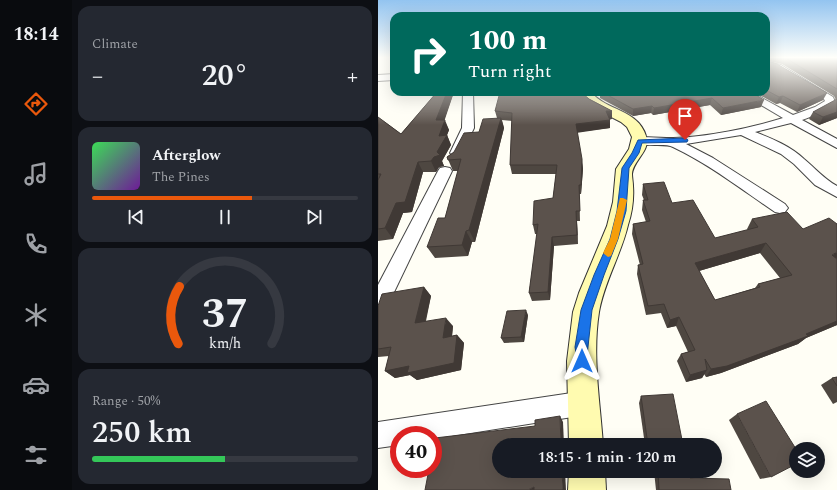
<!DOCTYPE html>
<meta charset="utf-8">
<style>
body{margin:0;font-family:Spectral,serif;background:#242831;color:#f1f3f6;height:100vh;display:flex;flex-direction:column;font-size:15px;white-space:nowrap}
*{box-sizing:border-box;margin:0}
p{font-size:13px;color:#9ea1a6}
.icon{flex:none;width:22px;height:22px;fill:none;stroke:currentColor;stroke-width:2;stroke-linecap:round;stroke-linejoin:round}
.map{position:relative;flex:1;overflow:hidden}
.drawer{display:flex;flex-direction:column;gap:6px;padding:6px;background:#0d0f14;width:306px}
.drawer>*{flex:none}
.guide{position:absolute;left:12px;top:12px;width:380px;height:84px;border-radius:12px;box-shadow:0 4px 16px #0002;background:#00695c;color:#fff;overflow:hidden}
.controls{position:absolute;left:411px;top:442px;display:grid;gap:8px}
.controls a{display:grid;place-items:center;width:36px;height:36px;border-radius:50%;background:#171b24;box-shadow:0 4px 16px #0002;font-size:20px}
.speed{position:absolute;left:12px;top:426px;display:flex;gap:8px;font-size:20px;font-weight:700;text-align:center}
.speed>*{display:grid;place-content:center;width:52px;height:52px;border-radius:50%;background:#171b24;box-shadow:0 4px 16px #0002;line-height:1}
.speed .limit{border:6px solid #d22;background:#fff;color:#111}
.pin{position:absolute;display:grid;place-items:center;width:34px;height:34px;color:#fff;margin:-41px -17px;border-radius:50% 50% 50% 0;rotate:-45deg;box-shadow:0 0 4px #0007}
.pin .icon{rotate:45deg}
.me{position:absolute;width:44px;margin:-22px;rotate:0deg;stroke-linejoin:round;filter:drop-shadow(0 0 3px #0008)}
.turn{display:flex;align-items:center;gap:14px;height:84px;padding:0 12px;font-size:18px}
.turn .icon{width:52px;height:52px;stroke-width:2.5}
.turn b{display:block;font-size:28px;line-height:34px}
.big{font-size:30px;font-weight:600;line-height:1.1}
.drawer .widget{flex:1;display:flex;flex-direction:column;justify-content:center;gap:6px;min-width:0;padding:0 14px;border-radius:12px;background:#242831}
.drawer .dial{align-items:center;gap:0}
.dial svg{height:104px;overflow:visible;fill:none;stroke:#363941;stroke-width:7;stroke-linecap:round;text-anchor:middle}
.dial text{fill:#f1f3f6;stroke:none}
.song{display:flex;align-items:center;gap:12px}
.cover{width:48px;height:48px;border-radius:6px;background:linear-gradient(135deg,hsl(130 70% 55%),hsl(280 70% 35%))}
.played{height:4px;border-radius:2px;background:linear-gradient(90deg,#ea580c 60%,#363941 60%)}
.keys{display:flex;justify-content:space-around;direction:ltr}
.heat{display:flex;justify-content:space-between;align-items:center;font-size:22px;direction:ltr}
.charge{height:6px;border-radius:3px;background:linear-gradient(90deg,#34c759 50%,#363941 0)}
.trip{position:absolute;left:114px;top:438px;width:230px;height:40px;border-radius:20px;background:#171b24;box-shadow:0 4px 16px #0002;font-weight:600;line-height:40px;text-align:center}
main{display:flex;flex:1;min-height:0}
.tabs{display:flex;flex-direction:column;width:72px;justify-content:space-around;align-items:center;background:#090b0e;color:#9ea1a6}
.tabs .icon{width:28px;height:28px}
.tabs .selected{color:#ea580c}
.tabs b{font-size:18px;color:#f1f3f6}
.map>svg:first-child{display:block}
</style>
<main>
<nav class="tabs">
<b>18:14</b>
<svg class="icon selected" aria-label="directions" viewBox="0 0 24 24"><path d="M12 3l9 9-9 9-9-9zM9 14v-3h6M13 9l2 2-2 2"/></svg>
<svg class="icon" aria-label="music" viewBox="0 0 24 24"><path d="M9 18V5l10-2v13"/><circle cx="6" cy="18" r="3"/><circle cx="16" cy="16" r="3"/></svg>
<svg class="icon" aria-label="phone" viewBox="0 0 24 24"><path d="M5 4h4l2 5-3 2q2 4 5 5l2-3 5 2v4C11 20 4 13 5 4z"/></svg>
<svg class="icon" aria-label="climate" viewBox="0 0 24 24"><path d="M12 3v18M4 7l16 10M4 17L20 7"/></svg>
<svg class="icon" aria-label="car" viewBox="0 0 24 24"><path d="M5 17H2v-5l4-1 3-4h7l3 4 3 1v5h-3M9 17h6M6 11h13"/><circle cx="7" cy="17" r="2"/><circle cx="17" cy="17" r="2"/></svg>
<svg class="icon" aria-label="filters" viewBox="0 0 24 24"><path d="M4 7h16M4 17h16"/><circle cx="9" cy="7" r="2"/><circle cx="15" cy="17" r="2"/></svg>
</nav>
<section class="drawer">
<div class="widget"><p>Climate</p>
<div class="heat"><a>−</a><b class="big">20°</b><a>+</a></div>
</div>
<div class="widget">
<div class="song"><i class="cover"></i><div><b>Afterglow</b><p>The Pines</p></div></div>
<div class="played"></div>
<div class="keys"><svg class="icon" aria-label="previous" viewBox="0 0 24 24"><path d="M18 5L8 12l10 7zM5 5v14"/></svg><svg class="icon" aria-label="pause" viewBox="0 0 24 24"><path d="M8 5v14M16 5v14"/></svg><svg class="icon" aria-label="next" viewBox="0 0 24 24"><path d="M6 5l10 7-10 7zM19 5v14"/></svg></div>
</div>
<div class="widget dial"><svg viewBox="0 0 100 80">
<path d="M14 69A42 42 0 1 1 86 69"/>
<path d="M14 69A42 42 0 0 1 15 25" stroke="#ea580c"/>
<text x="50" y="56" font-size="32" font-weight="700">37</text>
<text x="50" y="72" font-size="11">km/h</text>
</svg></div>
<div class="widget"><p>Range · 50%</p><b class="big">250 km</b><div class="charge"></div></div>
</section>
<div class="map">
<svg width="459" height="490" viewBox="0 0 459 490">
<rect width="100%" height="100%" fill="#fffef5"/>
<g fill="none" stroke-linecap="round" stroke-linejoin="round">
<defs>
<g id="street">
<path d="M388 62 403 65 455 97 457 102C449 111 435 116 424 120L459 139V148L413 123 377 132C395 139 412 146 426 159 437 168 446 179 459 186V197L437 185 416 164 403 154 363 135 308 144 335 158 407 204 410 208 407 212 402 213 397 212C363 189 331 164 295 147 285 142 262 149 256 141 261 134 286 139 295 138 328 137 373 128 405 118L361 92H373L415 115 437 107 447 101 446 99 397 69 388 66Z"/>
<path d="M16 74V80L0 81V75Z"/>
<path d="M85 92H95L96 128 84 153 78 157 72 153 84 128Z"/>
<path d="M67 167 72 168 74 171 7 311 0 314V285L60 171 62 168Z"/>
<path d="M207 391 216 394 219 403 216 412 207 415 55 439V435H21V445L0 448V422Z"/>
</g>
<g id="secondary">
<path d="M200 92H213C228 111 260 109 268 136 273 151 255 160 254 174 254 178 255 182 255 186 256 200 254 213 250 225 243 255 226 282 221 312 214 356 222 401 225 445H191L189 361 195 312 201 293 229 226 235 202 238 169 251 149 254 137 249 127 243 122 212 106Z"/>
<path d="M191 471H227L228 490H190Z"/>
</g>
</defs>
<!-- street casing -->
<use href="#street" stroke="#444" stroke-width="2"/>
<!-- secondary casing -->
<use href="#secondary" stroke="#333" stroke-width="2"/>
<!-- street -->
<use href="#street" fill="#fff" fill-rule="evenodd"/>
<!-- secondary -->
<use href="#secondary" fill="#fffbb0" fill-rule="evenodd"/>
</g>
<!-- wall -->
<g fill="#4e4741" fill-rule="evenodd">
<path d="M388 57H459V118L441 125 431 119 435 112 458 100 456 96 404 64 390 61 445 100 419 112 402 103 398 104 376 92H388Z"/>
<path d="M59 92H76L66 120 71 130 69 135 73 145 64 161 66 166 61 167 58 172H45L34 212 25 213 15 239 0 241V117L23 134Z"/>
<path d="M222 92H373L383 107 343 115 332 105 275 115 273 113 255 116 222 98Z"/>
<path d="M211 99 234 111V119H232V128L199 132 205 169 203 194H201L202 221H199L200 244 176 246 172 300 154 301 151 293 159 234H157L155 225 175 198 178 174H134L132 165 134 121 124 120 126 128 97 242H94L90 256 57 258 49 247 67 218 80 171H75L69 157 76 152 119 118 117 111Z"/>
<path d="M265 184 294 203 337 238 370 230 369 229 374 219 425 229 459 259V325L428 338 420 344 343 373 328 377 326 374 324 378 308 382 299 361 303 354 310 352 298 326 289 328 283 313 268 315 259 274 260 265H262L254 234 255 224 268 222 264 210 265 200H266L264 195ZM382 253 402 278 380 284 377 288 337 300 321 271Z"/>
<path d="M46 287 53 296 48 321 75 326 74 336 79 335 86 343 83 370 39 380 32 375 17 378 7 371 11 356 0 357V306Z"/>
<path d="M150 315 146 342 126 343 123 338Z"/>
<path d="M459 377V402L455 404 443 385 454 378Z"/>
<path d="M263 396 305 445H267L261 403Z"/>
<path d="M359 414 393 477 382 479 351 420Z"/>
<path d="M276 471H311L312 478 353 490H278Z"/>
</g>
<!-- shaded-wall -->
<g fill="#403935">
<path d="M69 92H76L65 125 67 120 71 130 69 135 73 145 64 161 66 166 61 167 58 172 53 161 61 136 58 120Z"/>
<path d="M449 93 445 100 419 112 422 105Z"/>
<path d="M405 96 402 103 398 104 401 97Z"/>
<path d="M334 98 332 105 275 115 276 108Z"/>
<path d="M386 100 383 107 343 115 345 108Z"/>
<path d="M274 106 273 113 255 116V109Z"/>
<path d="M228 111H234V119L228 120Z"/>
<path d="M459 112V118L441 125 445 117Z"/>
<path d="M123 118 126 128 97 242 91 230Z"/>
<path d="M232 120V128L198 133V124Z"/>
<path d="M204 159 205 169 203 194V185Z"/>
<path d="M40 162 45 172 34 212 25 213 15 239 7 228 18 203Z"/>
<path d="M201 185V194L202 221V211Z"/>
<path d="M198 211 199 221 200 244 199 235Z"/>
<path d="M88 231 94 242 90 256 84 245Z"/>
<path d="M174 237 176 246 172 300 170 292Z"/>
<path d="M388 243 382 253 314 273 317 263Z"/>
<path d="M459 252V258L446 265 454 255Z"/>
<path d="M46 287 53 296 45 331 37 323Z"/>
<path d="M148 310 150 315 146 342 143 337Z"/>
<path d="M301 317 298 326 289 328 292 320Z"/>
<path d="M68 318 75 326 73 346 65 338Z"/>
<path d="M459 321V325L428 338 420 344 343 373 328 377 333 369 428 334Z"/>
<path d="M79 335 86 343 83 370 39 380 32 375 17 378 7 371Z"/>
<path d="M329 370 324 378 308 382 312 375Z"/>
<path d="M182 416 185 422 186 445H183Z"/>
<path d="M184 471H187L188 490H185Z"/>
<path d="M156 487 158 490H150Z"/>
</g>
<!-- building -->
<g fill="#5b524c" stroke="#403935" fill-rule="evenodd">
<path d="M388 57H389L390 61 399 64 449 93 422 105 405 96 401 97 388 90Z"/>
<path d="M404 57H459V89L406 57Z"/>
<path d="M59 92H69L58 120H67L61 136 69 135 59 152 62 155 56 157 53 161 40 162 27 202 18 203 7 228 0 229V180L3 174H0V117L23 134Z"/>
<path d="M122 92H203L211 99 234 111H228L232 120 198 124 204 159 203 185H201L202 211H198L199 235 174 237 170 292 151 293 160 224 155 225 156 201 175 198 179 165H132L134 113 117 111Z"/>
<path d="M224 92H373L386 100 345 108 334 98 276 108 274 106 255 109Z"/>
<path d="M459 99V112L445 117 435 112Z"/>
<path d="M123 118 91 230 88 231 84 245 49 247 60 218H67L83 159 70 160 69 157 76 152 86 133 101 132 105 119Z"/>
<path d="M286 182 294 203 315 200 337 238 380 227 374 219 409 212 425 229 451 218 459 224V252L454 255 459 259V321L428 334 430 336 349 366 333 369 327 359 329 370 312 375 303 354 317 350 301 317 292 320 286 304 270 306 260 265 265 264 255 224 272 221 265 200H270L265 184ZM388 243 414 275 380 284 382 287 337 300 317 263Z"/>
<path d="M46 287 37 323 68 318 65 338 79 335 76 363 29 373 31 366 7 371 13 347 0 349V306L4 294Z"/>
<path d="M148 310 143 337 123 338 129 311Z"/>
<path d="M459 377V386L454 378Z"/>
<path d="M295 394 305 445H270L263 396Z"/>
<path d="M388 401 418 449V464L393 477 359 414Z"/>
<path d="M182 416 183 445H121V471H184L185 490H156V487L150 490H47L51 469H55V449L57 438 157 426V420Z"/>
<path d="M280 471H311L312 478 351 479 353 490H281Z"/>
</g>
<!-- sky -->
<linearGradient id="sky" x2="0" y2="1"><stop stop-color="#93c4f0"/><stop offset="0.46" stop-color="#fffffa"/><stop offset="1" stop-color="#fffffa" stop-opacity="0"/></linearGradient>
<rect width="459" height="125" fill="url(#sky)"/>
<!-- route -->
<path fill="#1a73e8" stroke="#114b97" d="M307 138 310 140 309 142 264 143 261 153 251 168 248 211 240 239 226 275 214 310 208 365 204 367 200 365 197 347 203 310 216 275 232 239 239 211 244 168 254 153 260 140Z"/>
<!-- slow -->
<path fill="#f59e0b" d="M242 198H245L249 200 240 239 233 256 230 257 225 253 232 239Z"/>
</svg>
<div class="controls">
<a><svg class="icon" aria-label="layers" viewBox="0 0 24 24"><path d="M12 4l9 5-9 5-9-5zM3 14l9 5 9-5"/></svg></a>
</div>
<div class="speed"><div class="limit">40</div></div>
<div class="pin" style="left:307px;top:140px;background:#d93025"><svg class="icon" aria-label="arrive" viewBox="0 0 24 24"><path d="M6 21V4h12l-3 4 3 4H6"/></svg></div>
<svg class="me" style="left:204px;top:361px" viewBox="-20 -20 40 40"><path d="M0-17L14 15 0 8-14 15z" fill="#1a73e8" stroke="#fff" stroke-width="4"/></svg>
<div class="trip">18:15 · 1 min · 120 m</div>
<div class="guide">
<div class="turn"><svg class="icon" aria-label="right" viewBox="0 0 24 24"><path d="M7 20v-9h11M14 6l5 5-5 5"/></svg><div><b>100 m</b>Turn right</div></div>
</div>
</div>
</main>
